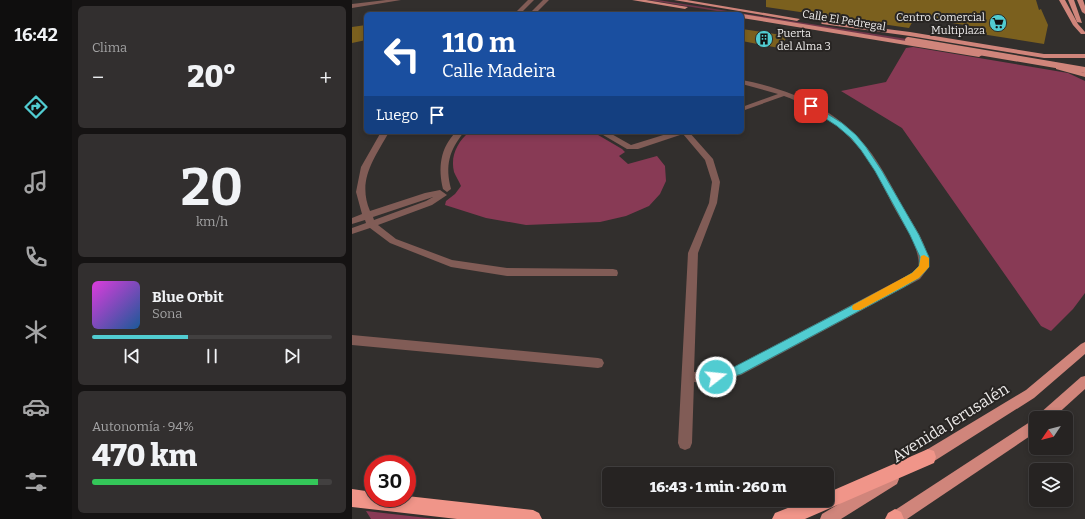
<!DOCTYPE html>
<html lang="es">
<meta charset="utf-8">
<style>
body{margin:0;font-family:Bitter,serif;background:#322f2f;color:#f1f3f6;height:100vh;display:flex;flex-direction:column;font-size:15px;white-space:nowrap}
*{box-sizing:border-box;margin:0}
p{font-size:13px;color:#a4a4a5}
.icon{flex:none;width:22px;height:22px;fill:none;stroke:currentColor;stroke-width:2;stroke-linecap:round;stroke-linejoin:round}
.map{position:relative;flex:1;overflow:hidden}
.drawer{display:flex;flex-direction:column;gap:6px;padding:6px;background:#151313;width:280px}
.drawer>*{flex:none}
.guide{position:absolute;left:12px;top:12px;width:380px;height:122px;border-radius:6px;box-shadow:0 2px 6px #0003,0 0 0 1px #424040;background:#1a4fa0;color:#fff;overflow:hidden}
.needle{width:26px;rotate:235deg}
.controls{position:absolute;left:677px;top:411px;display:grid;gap:8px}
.controls a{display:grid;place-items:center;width:44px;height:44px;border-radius:6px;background:#262322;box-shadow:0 2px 6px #0003,0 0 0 1px #424040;font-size:20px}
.speed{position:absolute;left:12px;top:455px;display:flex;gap:8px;font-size:20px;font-weight:700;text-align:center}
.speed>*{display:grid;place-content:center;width:52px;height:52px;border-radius:50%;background:#262322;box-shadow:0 2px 6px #0003,0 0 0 1px #424040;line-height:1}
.speed .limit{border:6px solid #d22;background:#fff;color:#111}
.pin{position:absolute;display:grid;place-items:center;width:34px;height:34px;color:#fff;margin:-17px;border-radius:8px;box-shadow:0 2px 6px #0006}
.me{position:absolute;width:44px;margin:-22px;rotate:74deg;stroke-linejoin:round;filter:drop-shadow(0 0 3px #0008)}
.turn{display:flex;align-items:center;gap:14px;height:84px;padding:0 12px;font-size:18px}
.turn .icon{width:52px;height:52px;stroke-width:2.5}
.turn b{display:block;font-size:28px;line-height:34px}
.then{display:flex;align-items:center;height:38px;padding:0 12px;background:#0003;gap:8px;font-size:15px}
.big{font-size:30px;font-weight:800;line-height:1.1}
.drawer .widget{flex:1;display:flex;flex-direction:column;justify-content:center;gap:6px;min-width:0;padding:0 14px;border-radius:6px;background:#322f2f}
.drawer .dial{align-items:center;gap:0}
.dial b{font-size:52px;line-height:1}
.song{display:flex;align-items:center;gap:12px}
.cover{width:48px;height:48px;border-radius:6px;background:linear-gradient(135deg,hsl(300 70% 55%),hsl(210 70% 35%))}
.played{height:4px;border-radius:2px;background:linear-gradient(90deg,#51ccd1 40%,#424040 40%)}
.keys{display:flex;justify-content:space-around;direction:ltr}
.heat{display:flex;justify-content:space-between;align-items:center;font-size:22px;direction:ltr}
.charge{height:6px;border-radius:3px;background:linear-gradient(90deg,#34c759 94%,#424040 0)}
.trip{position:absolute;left:250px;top:467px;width:232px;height:40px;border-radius:6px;background:#262322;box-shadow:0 2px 6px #0003,0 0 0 1px #424040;font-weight:800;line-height:40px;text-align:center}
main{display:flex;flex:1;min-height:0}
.tabs{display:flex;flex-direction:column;width:72px;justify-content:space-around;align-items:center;background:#0f0e0e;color:#a4a4a5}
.tabs .icon{width:28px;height:28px}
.tabs .current{color:#51ccd1}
.tabs b{font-size:18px;color:#f1f3f6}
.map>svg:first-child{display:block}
</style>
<main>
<nav class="tabs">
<b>16:42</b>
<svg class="icon current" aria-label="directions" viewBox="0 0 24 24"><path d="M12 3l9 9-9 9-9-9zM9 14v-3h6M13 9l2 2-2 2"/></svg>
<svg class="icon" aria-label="music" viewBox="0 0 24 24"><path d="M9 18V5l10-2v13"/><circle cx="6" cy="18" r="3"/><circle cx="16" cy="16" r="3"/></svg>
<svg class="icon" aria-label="phone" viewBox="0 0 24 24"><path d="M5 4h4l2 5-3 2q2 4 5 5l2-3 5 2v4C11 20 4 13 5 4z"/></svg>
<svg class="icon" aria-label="climate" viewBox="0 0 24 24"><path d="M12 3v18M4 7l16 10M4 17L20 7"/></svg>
<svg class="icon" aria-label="car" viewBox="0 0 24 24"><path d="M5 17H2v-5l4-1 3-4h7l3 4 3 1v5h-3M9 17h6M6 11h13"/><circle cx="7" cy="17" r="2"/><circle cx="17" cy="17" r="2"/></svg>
<svg class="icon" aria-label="filters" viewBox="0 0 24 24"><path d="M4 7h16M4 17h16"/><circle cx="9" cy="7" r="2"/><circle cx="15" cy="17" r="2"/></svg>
</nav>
<section class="drawer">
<div class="widget"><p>Clima</p>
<div class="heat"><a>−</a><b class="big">20°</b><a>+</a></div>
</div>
<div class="widget dial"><b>20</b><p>km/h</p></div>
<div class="widget">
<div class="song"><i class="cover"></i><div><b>Blue Orbit</b><p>Sona</p></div></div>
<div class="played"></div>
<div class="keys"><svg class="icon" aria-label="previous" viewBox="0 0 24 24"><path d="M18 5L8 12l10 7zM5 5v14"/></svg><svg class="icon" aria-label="pause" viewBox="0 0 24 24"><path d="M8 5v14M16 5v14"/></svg><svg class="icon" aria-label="next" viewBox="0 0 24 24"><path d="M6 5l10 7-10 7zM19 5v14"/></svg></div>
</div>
<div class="widget"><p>Autonomía · 94%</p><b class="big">470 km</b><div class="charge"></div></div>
</section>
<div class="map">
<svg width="733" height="519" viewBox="0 0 733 519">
<rect width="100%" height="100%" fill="#322f2d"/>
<!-- green -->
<path fill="#70374a" d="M296 0H306L713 64 714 67Z"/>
<!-- forest -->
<g fill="#883a55">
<path d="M561 47 716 73 733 81V293L721 309 699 331 689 326 550 128 489 91 534 82 554 48Z"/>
<path d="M117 132H241L270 149 273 152 267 156 276 164 305 156 313 166 314 181 308 194 297 206 274 216 248 222 174 225 134 218 93 205 94 201 103 194 109 186C107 181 104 177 102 172 98 155 106 142 117 132Z"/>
<path d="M14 511 84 519H19Z"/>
</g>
<!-- building -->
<g fill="#7b601e">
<path d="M414 0H684L687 10 689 9 696 25 692 44 623 33 625 27 563 17 557 28 414 7Z"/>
<path d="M14 25V40L0 43V27Z"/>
<path d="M390 29 436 36 427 48 390 41Z"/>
</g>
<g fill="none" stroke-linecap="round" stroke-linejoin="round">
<!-- minor -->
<g fill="#815c56" fill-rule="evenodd">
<path d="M34 0H49L0 8V4Z"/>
<path d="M176 0H182L168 14H162Z"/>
<path d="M191 0H197L183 14H177Z"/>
<path d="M390 80C441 90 488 110 520 154 532 171 541 189 551 207 562 227 576 243 577 267L568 279 389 375 364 382H342L340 443 338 448 333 450 328 448 326 443 336 253 357 203 360 182 353 160 331 134 286 149H275L246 132H256L279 145 321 132H337L361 159 368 182 365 203 346 253 342 372H364L382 367 560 273 567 266C566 244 554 229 544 211 534 193 526 174 514 157 494 129 465 108 432 96L390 111V107L426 94 390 84Z"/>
<path d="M29 132H37C22 159 5 180 18 211L73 193 88 190 95 195 80 205 26 225 44 239 100 260 155 268 261 269 265 270 266 273 265 276H155L99 267 38 243 18 228 0 234V228L14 223 13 220 0 224V218L10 214 4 192 9 167ZM81 197 74 201 22 220 21 217Z"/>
<path d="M104 132H112C97 151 93 165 99 189L95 192 91 189C86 168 88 148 104 132Z"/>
<path d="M0 335 246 358 250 359 252 363 250 367 246 368 0 345Z"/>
</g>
<!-- major -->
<g fill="#d0857b" fill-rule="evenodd">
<path d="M280 0H294L336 7 333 9Z"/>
<path d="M322 0H335L448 19 445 21Z"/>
<path d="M707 0H713L726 24 733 32V34H729L721 25Z"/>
<path d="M716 0H722L730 23 725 22Z"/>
<path d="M725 0H731L733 6V14L730 12Z"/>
<path d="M390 14 627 53 630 55 627 57 390 18Z"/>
<path d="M472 21 558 32 692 54H733V58H692L558 36 470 24 469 23Z"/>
<path d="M706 66 733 73V77L704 69V67Z"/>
<path d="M733 342V354L682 398 576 465 571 467 566 465 564 460 566 455 674 390 729 344Z"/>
<path d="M733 376V389L701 418H686L687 414 729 377Z"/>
<path d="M684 418V432L555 519H535L537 514Z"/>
<path d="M540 472 545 474 547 479 545 484 489 519H468L470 514Z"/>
</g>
<!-- highway -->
<g fill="#f09589" fill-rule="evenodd">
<path d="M576 449 582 451 584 457 582 463 453 519H420L423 513 456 500H475V493Z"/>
<path d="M0 489 21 492V498H55V496L181 510 187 513 190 519H105L0 507Z"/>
<path d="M543 509 549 512 552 519H533L536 513Z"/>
</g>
<!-- major-bridge -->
<path stroke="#d0857b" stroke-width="6" d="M556 40 733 70"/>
</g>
<!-- route -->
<path fill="#51ccd1" stroke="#358588" d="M457 105H461L490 123 504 135 514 147 530 171 567 235 577 257V267L567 278 552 287 389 374 364 382 360 380 358 377 360 374 382 367 545 282 560 273 567 266 568 257 558 235 523 171 509 150 499 138 485 126 457 108Z"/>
<!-- slow -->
<path fill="#f59e0b" d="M572 255 577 258V267L567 278 508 310H501L500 307 501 305 560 273 567 266 569 256Z"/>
<!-- icons -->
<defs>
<symbol id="supermarket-disc" viewBox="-11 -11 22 22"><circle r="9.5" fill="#51ccd1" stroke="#282523"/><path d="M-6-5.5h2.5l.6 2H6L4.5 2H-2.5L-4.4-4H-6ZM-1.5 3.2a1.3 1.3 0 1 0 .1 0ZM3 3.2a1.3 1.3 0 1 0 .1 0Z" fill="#111"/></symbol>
<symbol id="building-disc" viewBox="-11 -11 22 22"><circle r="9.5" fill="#51ccd1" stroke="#282523"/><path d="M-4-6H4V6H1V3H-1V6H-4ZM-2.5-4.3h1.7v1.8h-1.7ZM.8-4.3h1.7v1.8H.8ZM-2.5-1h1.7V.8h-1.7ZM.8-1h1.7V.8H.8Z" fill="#111"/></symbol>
</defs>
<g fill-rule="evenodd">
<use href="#supermarket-disc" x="636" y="13" width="20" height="20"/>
<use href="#building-disc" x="402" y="29" width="20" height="20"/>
</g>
<g text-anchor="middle" stroke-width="4" stroke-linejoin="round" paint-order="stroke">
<!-- far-poi labels -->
<g font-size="11" fill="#edebea" stroke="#282523" text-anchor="end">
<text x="633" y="21">Centro Comercial<tspan x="633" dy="13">Multiplaza</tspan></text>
<text x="425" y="37" text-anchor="start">Puerta<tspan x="425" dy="13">del Alma 3</tspan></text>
</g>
<!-- far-street labels -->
<g font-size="11" fill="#edebea" stroke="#282523">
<text transform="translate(492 20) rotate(9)" y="4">Calle El Pedregal</text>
</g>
<!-- near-street labels -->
<g font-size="16" fill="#edebea" stroke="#282523">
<text transform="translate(598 422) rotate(-32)" y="6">Avenida Jerusalén</text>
</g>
</g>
</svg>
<div class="controls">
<a><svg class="needle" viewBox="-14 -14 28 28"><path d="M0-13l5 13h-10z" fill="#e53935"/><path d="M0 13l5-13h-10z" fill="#a4a4a5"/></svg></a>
<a><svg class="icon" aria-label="layers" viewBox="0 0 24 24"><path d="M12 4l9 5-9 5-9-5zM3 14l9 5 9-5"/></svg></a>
</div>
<div class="speed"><div class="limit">30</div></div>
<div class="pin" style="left:459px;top:106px;background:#d93025"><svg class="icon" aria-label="arrive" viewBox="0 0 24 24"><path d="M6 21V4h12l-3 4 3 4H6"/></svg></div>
<svg class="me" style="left:364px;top:377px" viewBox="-20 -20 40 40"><circle r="17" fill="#51ccd1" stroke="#fff" stroke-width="3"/><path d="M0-11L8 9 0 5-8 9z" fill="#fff"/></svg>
<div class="trip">16:43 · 1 min · 260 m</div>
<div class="guide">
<div class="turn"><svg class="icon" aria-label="left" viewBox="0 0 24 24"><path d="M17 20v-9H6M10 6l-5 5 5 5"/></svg><div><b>110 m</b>Calle Madeira</div></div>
<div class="then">Luego<svg class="icon" aria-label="arrive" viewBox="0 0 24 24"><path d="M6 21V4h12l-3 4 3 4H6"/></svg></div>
</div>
</div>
</main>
